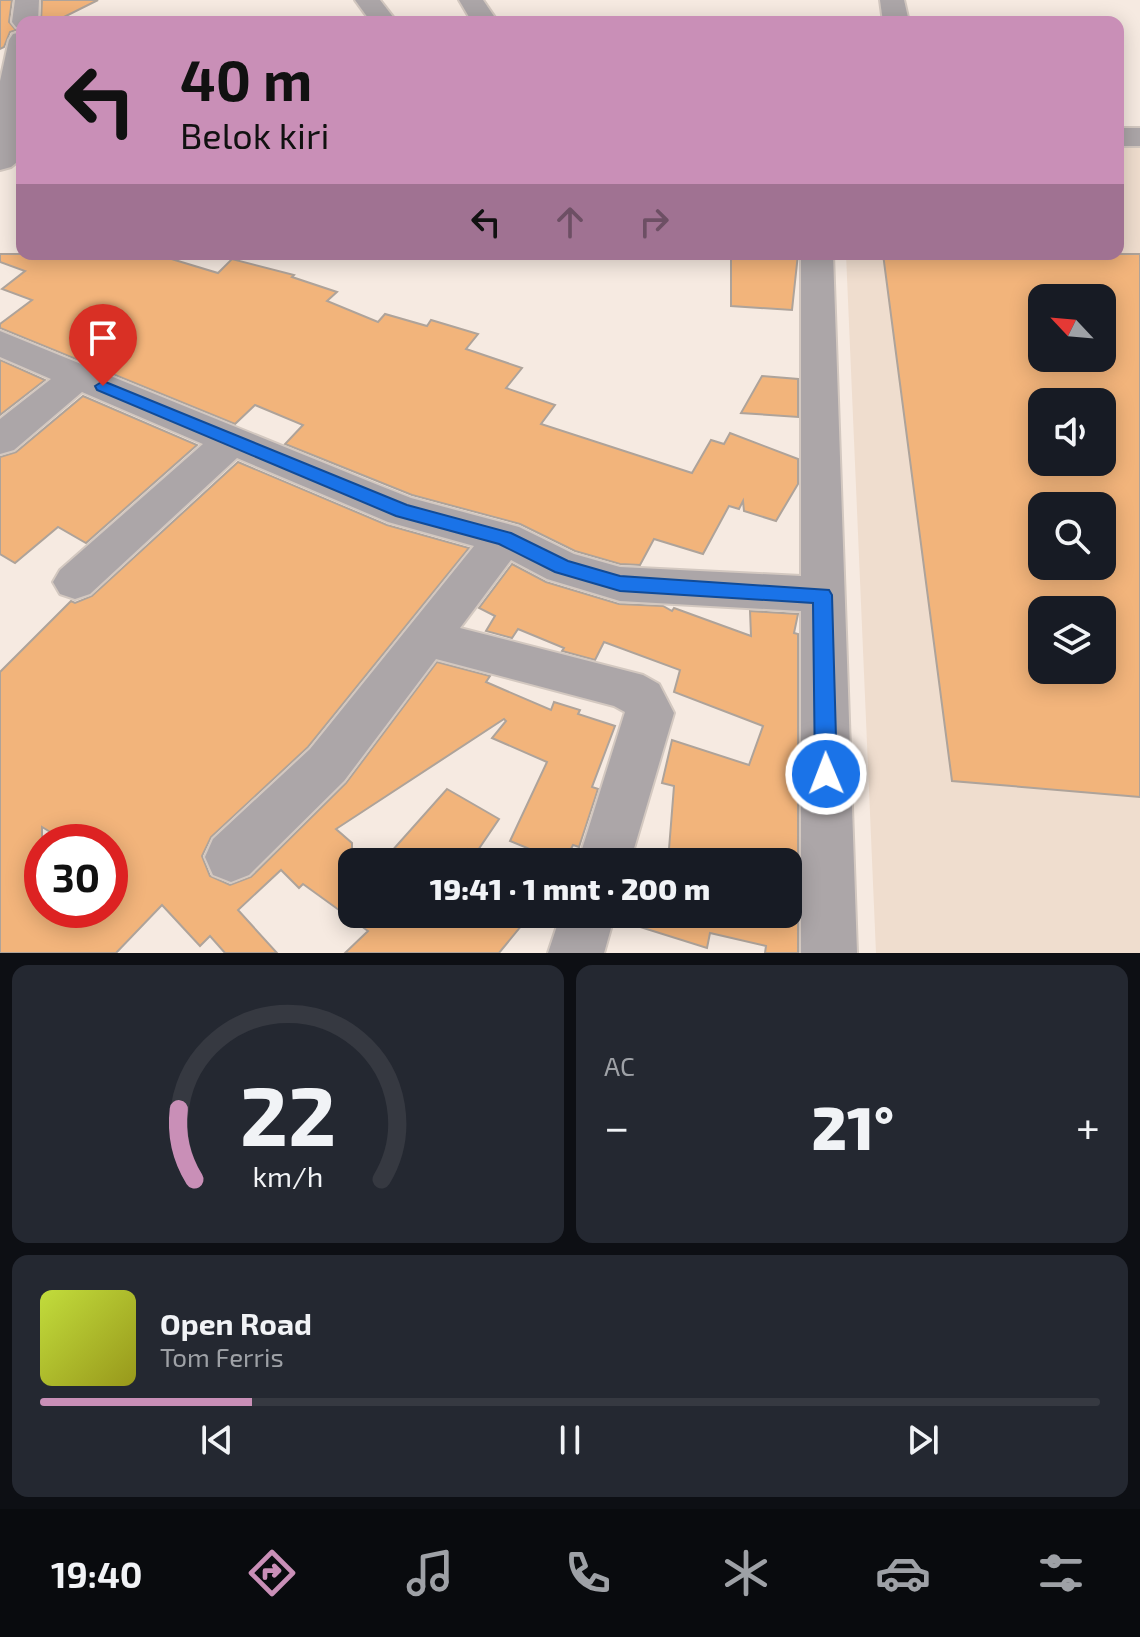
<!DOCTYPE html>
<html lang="id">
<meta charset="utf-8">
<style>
body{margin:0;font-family:"Exo 2",sans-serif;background:#242831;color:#f1f3f6;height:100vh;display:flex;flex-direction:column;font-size:30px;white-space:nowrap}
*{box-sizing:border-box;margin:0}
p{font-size:26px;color:#9ea1a6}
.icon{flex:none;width:44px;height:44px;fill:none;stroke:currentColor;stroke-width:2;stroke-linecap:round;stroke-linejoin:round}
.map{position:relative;height:953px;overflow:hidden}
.details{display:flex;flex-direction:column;gap:12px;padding:12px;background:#0d0f14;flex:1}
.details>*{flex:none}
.guide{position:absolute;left:16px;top:16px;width:1108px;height:244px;border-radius:16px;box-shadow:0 4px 20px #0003;background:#c98fb7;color:#111;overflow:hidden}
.needle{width:52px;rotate:296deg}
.fabs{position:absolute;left:1028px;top:284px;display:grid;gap:16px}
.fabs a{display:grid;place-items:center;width:88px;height:88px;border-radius:16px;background:#171b24;box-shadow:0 4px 20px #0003;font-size:40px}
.speed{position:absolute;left:24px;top:824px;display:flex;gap:16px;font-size:40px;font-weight:700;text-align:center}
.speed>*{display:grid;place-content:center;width:104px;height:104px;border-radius:50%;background:#171b24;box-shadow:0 4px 20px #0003;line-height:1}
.speed .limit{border:12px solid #d22;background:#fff;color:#111}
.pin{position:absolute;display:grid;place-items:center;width:68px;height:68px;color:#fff;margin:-82px -34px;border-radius:50% 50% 50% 0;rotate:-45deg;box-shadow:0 0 8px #0007}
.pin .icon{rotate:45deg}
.me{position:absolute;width:88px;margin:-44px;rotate:359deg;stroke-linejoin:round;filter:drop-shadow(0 0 6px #0008)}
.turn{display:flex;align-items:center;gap:28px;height:168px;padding:0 32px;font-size:36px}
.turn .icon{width:104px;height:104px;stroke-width:2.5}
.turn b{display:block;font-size:56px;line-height:68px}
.lanes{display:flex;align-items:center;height:76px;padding:0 32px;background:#0003;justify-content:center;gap:40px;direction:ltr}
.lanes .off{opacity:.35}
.big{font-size:60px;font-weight:800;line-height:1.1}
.details .tile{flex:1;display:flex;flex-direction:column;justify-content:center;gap:12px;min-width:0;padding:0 28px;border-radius:16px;background:#242831}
.details .dial{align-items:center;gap:0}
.dial svg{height:208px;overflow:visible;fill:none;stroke:#363941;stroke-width:7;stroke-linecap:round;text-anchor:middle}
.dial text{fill:#f1f3f6;stroke:none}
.song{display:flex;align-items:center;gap:24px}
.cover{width:96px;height:96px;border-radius:12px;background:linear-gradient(135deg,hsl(70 70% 55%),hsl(60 70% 35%))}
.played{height:8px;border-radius:4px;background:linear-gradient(90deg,#c98fb7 20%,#363941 20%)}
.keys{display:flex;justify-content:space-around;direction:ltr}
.heat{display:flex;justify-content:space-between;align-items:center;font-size:44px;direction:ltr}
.details .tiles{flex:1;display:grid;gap:12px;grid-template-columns:1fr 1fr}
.tile:last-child{grid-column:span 2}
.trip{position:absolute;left:338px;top:848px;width:464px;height:80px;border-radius:16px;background:#171b24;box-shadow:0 4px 20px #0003;font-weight:800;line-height:80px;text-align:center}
.menu{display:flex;height:128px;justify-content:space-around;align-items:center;background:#090b0e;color:#9ea1a6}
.menu .icon{width:56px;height:56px}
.menu .active{color:#c98fb7}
.menu b{font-size:36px;color:#f1f3f6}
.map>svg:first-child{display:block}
</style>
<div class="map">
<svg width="1140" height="953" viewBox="0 0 1140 953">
<rect width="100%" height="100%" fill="#f6eae1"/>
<!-- built -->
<path fill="#efddce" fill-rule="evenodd" d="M1118 143H1140V953H876L846 254H1118ZM1042 298H1102V358H1042ZM1042 402H1102V462H1042ZM1042 506H1102V566H1042ZM1042 610H1102V670H1042Z"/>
<!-- building -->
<g fill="#f2b47b" stroke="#aea39a" stroke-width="2" fill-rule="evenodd">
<path d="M0 0H12L9 22 16 30 10 32 4 47 0 49Z"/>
<path d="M42 0H98L54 22H41Z"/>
<path d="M0 254H155L218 273 232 259 294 275 292 277 337 292 327 301 378 322 385 314 427 326 431 320 478 334 466 349 522 368 506 388 555 405 541 424 692 473 711 440 724 444 730 433 798 459V484L776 521 744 511 743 501 739 509 729 506 703 554 654 539 640 565 620 564 575 551 520 524 412 495 285 444 303 425 255 405 235 424 0 328V324L32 300 2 289 25 271 0 262Z"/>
<path d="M753 254H798L792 310 731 306V257L752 259Z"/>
<path d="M883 254H1140V797L952 781ZM1042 298H1102V358H1042ZM1042 402H1102V462H1042ZM1042 506H1102V566H1042ZM1042 610H1102V670H1042Z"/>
<path d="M0 360 45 380 0 415Z"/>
<path d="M762 376 798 379V417L741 413Z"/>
<path d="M83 396 197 445 86 543 58 527 15 563 0 554V457L16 452Z"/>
<path d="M238 462 387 525 469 548 308 747 211 837 202 856 210 876 230 885 251 877 346 783 437 662 490 676 486 682 551 710 554 702 580 710 578 714 615 726 592 787 598 789 579 847 573 845 564 862H532L537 852 510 841 547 762 492 738 506 721 504 719 336 829 352 843V914H531L499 953H345L368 931 303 884 299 888 281 870 238 910 277 953H225L210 936 200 946 162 905 116 953H0V672L71 601 75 603 92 596ZM42 827 67 842H110V910H42Z"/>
<path d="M512 564 546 582 619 604 663 606 672 611 674 608 751 636 750 611 798 614 794 633 798 634V862H668L674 786 662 783 672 740 749 765 763 726 674 692 680 670 604 642 595 660 562 651 564 648 518 629 512 638 486 631 495 616 479 608Z"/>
<path d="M447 789 499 819 476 853 468 849 457 862H382Z"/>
<path d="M619 914H798V953H765L766 946 710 933 707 948 618 920Z"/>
</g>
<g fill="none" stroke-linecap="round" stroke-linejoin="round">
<defs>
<g id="minor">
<path d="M15 0H39L38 22H22V29L16 27 12 22Z"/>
<path d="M355 0H380L397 22H371Z"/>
<path d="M459 0H483L498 22H472Z"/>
<path d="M880 0H904L909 22H883Z"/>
<path d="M22 32V158L11 167 0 170V81L9 40 13 34Z"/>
<rect x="1118" y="128" width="22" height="18"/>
<path d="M801 254H833L857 953H801V611L620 601 547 579 511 560 460 628 643 675 659 684 674 713 630 862H578L625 712 614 706 436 659 344 781 249 875 231 882 213 875 205 857 213 839 310 749 474 546 388 522 237 458 90 594 75 599 60 594 53 582 60 570 203 444 82 392 14 450 0 454V419L51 379 0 357V331L378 485 411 498 519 527 574 554 620 567 801 576Z"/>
<path d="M561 914H615L604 953H548Z"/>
</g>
</defs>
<!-- minor casing -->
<use href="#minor" stroke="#d3c8c0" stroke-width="4"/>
<!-- minor -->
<use href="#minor" fill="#aca6a8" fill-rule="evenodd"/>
</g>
<!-- route -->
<path fill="#1a73e8" stroke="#114b97" stroke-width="2" d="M103 381 407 505 511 533 568 561 620 576 829 590 832 595 837 774 834 781 826 784 818 781 815 774 813 603 620 591 555 572 499 544 396 516 97 390 95 386Z"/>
</svg>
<div class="fabs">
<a><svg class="needle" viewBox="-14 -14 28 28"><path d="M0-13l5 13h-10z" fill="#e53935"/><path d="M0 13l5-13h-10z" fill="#9ea1a6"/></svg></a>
<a><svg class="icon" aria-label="sound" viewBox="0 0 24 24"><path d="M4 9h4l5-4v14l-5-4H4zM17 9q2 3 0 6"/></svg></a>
<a><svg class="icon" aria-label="search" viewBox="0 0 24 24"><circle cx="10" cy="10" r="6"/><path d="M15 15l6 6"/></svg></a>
<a><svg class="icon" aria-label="layers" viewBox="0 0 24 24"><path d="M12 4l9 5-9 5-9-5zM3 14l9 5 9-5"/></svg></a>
</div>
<div class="speed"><div class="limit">30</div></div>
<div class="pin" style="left:103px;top:386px;background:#d93025"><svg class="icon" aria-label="arrive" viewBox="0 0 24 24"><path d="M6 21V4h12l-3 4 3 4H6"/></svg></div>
<svg class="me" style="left:826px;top:774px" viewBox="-20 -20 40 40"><circle r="17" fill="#1a73e8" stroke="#fff" stroke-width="3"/><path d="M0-11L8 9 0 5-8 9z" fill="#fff"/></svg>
<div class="trip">19:41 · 1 mnt · 200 m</div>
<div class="guide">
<div class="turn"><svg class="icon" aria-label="left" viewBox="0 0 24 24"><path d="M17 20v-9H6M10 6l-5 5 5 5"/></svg><div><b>40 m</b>Belok kiri</div></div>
<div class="lanes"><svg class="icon" aria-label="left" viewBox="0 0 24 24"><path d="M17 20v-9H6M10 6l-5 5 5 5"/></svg><svg class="icon off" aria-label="ahead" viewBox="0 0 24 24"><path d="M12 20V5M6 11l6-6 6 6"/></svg><svg class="icon off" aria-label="right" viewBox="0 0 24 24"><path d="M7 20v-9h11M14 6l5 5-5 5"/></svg></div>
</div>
</div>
<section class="details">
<div class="tiles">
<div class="tile dial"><svg viewBox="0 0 100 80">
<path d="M14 69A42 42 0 1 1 86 69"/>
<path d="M14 69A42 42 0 0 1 8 42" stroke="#c98fb7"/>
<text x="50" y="56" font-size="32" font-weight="700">22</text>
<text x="50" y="72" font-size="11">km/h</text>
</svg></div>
<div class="tile"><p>AC</p>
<div class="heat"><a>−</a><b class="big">21°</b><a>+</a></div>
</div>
<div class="tile">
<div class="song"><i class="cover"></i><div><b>Open Road</b><p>Tom Ferris</p></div></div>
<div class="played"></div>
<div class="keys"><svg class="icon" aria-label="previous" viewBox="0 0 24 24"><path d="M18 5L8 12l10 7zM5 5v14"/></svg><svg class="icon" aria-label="pause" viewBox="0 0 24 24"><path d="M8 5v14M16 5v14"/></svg><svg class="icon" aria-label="next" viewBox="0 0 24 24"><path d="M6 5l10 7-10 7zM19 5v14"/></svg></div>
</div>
</div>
</section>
<nav class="menu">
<b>19:40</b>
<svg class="icon active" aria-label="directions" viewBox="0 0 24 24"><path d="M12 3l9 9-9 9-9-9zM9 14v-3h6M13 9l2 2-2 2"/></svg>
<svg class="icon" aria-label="music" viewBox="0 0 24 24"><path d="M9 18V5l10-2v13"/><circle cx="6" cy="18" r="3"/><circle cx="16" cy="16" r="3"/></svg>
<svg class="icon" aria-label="phone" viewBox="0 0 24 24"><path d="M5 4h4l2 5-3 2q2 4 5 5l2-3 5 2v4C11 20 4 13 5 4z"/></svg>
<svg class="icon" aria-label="climate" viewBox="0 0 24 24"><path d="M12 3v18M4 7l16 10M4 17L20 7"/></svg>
<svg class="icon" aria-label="car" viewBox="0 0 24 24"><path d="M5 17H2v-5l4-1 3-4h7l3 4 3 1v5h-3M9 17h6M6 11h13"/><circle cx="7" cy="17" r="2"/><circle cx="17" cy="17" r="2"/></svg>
<svg class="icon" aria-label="filters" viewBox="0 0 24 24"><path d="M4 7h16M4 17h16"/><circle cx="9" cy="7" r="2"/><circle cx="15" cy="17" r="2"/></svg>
</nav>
